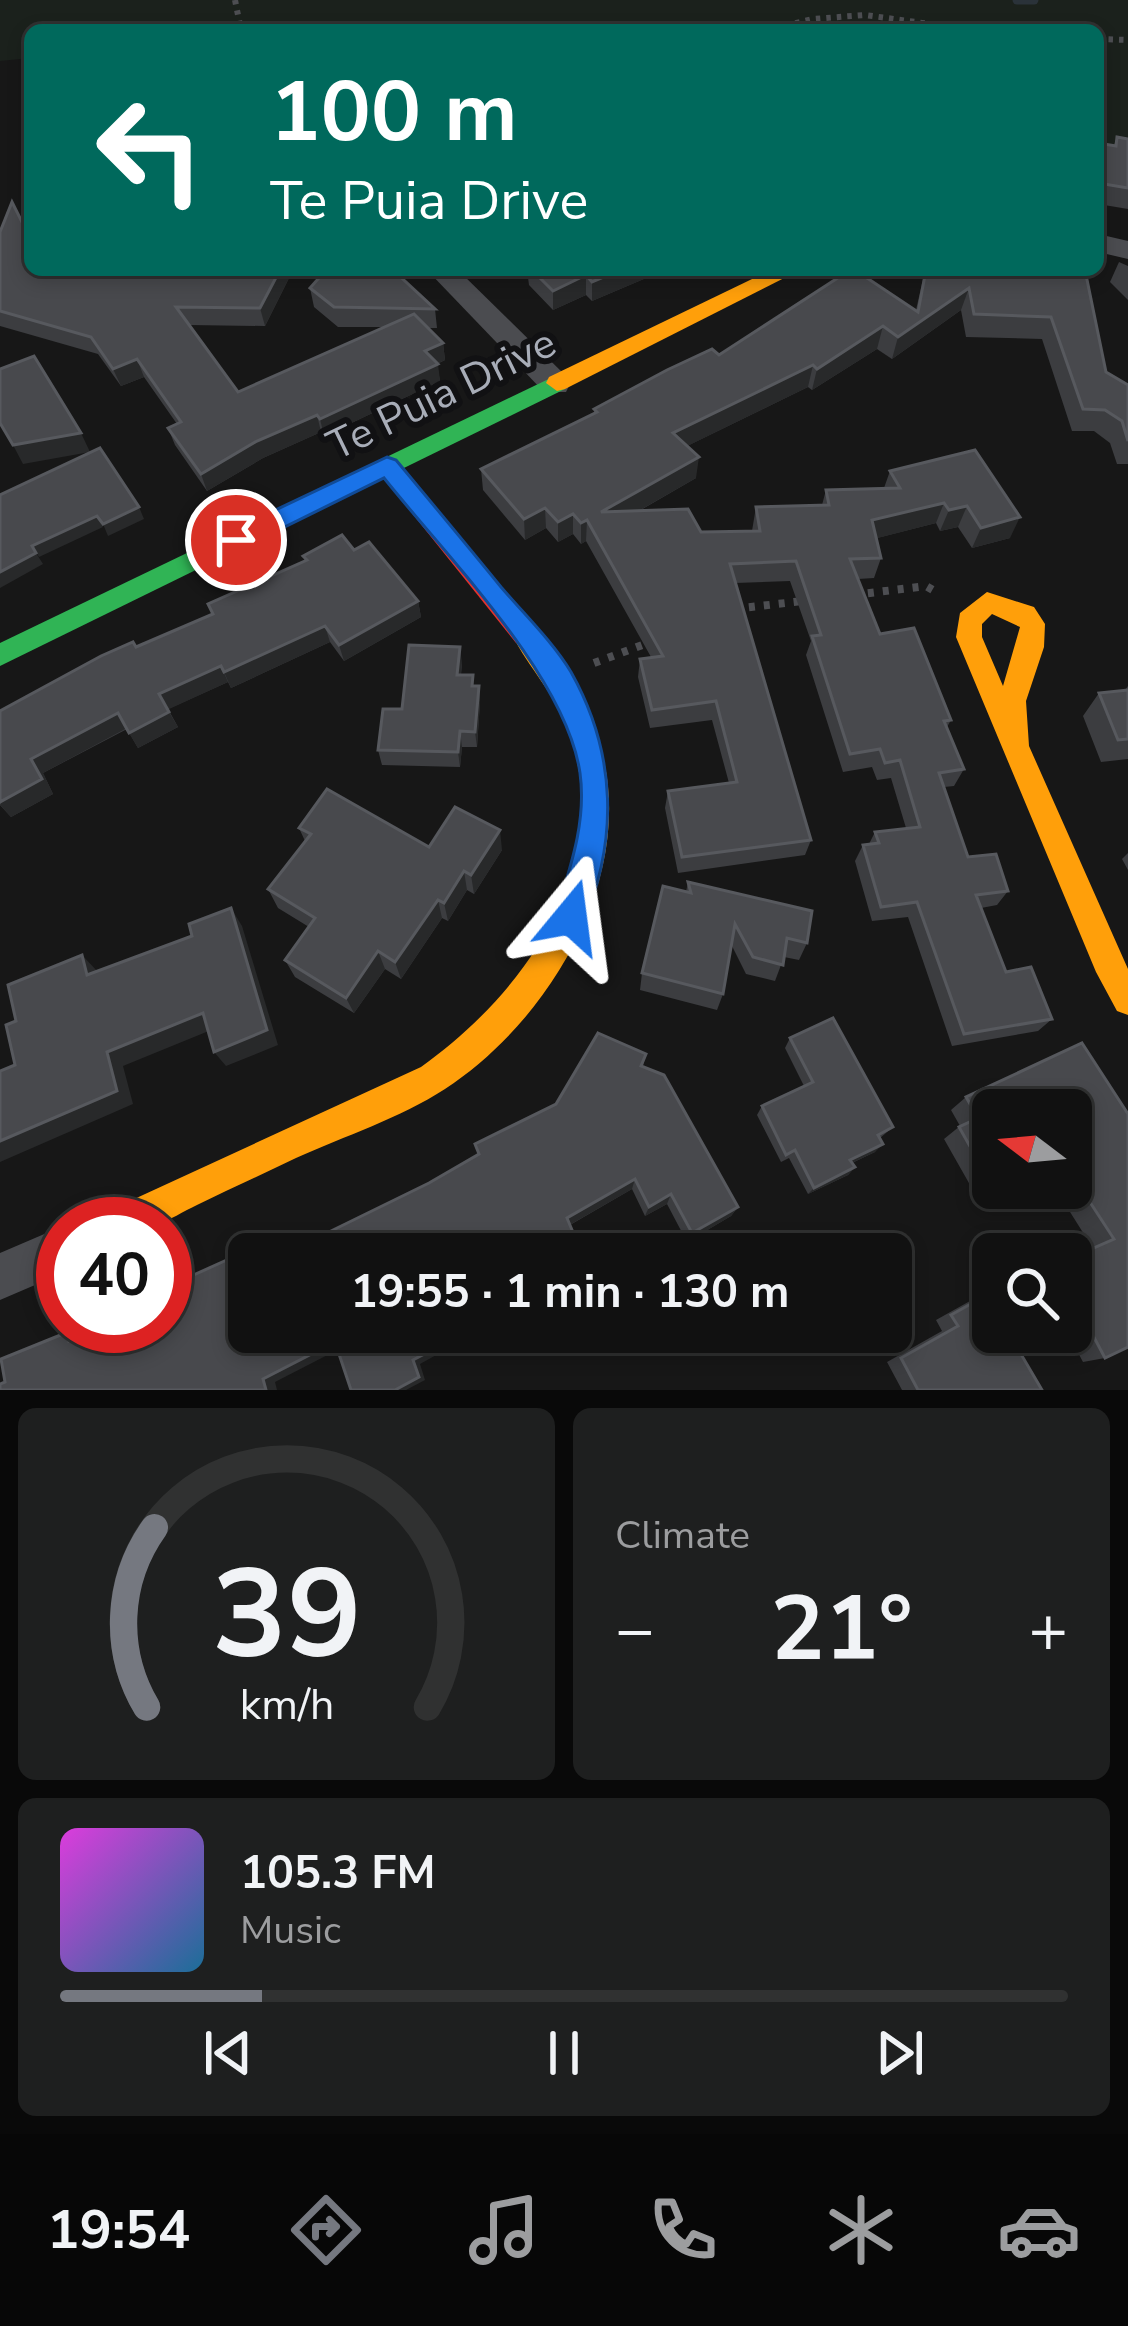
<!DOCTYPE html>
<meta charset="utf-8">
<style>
body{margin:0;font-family:"Nunito Sans",sans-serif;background:#1e1f1f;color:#f1f3f6;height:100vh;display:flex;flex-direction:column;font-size:45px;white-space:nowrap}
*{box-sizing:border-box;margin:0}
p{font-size:39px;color:#9c9d9f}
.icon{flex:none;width:66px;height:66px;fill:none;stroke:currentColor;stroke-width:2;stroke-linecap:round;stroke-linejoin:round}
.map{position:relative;height:1390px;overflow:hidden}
.panel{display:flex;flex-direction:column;gap:18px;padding:18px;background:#090909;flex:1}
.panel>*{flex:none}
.guide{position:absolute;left:24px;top:24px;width:1080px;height:252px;border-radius:18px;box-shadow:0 6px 18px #0003,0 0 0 3px #303131;background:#00695c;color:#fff;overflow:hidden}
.needle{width:78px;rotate:286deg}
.buttons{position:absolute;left:972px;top:1089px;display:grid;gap:24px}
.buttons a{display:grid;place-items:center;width:120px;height:120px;border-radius:18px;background:#111;box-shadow:0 6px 18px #0003,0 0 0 3px #303131;font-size:60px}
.speed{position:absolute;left:36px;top:1197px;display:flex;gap:24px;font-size:60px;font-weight:700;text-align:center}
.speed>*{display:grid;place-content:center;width:156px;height:156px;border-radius:50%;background:#111;box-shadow:0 6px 18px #0003,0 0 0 3px #303131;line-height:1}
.speed .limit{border:18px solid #d22;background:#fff;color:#111}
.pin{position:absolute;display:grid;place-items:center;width:102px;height:102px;color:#fff;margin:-51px;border:6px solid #fff;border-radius:50%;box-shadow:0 3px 12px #0007}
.me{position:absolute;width:132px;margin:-66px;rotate:16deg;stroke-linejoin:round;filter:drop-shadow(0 0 9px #0008)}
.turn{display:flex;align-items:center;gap:42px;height:252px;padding:0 48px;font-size:54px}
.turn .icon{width:156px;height:156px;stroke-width:2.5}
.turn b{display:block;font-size:84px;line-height:102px}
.big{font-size:90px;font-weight:700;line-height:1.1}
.panel .tile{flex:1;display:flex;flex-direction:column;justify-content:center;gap:18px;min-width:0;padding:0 42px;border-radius:18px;background:#1e1f1f}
.panel .dial{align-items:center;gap:0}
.dial svg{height:312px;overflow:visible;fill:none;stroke:#303131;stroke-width:7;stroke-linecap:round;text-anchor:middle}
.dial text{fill:#f1f3f6;stroke:none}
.song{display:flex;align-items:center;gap:36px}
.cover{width:144px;height:144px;border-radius:18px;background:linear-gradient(135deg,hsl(300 70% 55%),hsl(200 70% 35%))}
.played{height:12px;border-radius:6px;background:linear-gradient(90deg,#757880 20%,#303131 20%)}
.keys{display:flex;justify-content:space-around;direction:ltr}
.heat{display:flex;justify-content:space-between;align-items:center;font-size:66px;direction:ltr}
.panel .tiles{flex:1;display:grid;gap:18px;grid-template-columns:1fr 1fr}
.tile:last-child{grid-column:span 2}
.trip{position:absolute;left:228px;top:1233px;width:684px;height:120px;border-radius:18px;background:#111;box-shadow:0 6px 18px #0003,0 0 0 3px #303131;font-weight:700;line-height:120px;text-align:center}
.tab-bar{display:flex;height:192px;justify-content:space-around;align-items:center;background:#070707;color:#9c9d9f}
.tab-bar .icon{width:84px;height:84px}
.tab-bar .on{color:#757880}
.tab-bar b{font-size:54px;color:#f1f3f6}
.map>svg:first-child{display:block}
</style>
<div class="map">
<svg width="1128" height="1390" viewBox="0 0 1128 1390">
<rect width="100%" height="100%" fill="#171717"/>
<!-- green -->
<path fill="#1b211c" d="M0 0H1128V149L1098 144V30H30V58L0 61Z"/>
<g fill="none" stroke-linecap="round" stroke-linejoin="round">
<!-- stream -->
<path stroke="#2a3239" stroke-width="9" d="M1017 0H1034"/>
<!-- path-far1 -->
<g stroke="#4d4e52" stroke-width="6" stroke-dasharray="4.5 6" stroke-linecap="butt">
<path d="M235 0 241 30"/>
<path d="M670 30 770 29 813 19 865 15 973 30"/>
<path d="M1098 39 1128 40"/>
</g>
<!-- path -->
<g stroke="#4d4e52" stroke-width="8" stroke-dasharray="6 9" stroke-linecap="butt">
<path d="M853 595 926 586 938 593"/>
<path d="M734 609 803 601"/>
<path d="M594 663 653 641"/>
</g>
<!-- street -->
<g fill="#4b4c50" fill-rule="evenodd">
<path d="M1098 234 1128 241V259L1098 252Z"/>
<path d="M427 270H458L566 376 570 384 566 392H544Z"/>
<path d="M63 1226V1273L0 1300V1253Z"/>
</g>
<!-- fast -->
<path fill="#30b455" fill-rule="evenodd" d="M557 375 565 377V389L0 666V643Z"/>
<!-- slow -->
<g fill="#ff9f0a" fill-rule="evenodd">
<path d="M771 270H800L565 389 557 391 546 383 549 377Z"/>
<path d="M987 592 1034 607 1045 624 1044 647 1026 701 1029 746 1128 969V1015L1117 1011 1096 972 956 637 960 613ZM992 614 1020 627 1003 686 982 637V624Z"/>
<path d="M525 624C551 633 581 694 591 720 649 854 559 1014 445 1089 400 1118 345 1136 296 1158 263 1174 230 1189 197 1205 184 1211 169 1221 156 1224 139 1227 118 1224 101 1224L106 1212 421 1067C526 992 617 864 568 730 555 694 529 668 512 635L516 627Z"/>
</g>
<!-- jam -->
<path fill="#e5322d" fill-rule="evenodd" d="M387 457 395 460 534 627 538 635 534 643H516L379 472 375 466 379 460Z"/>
</g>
<!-- wall -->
<g fill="#3c3d40">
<path d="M1117 137 1128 139V209L1098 204V143L1114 145Z"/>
<path d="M0 232 30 270H293L265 326 189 325 238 392 384 327H338L314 307 310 288 435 309 437 328H428L443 343 445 360 437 364 440 381 324 436 321 432 263 458 207 491 175 445 168 428 177 424 144 377 121 386 98 354 0 326Z"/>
<path d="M1119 262 1128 266V300L1110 282Z"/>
<path d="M527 270H665L592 301 586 295 553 310 529 285Z"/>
<path d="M925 270H1085L1106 372 1128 385V464H1117L1110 443 1094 431H1072L1042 339 966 337 961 310 892 359 877 349 812 390 808 387 687 446 696 478 639 511 701 532 752 531 756 507 822 505 826 490 884 488 890 471 975 450 1010 538 972 548 958 527 940 531 936 523 877 538 881 558 874 578 858 579 880 634 951 720 947 727 964 769 954 786 944 787 968 857 1008 891 997 905 981 908 1006 972 1052 1019 1038 1031 952 1046 908 917 872 921 855 861 863 845 869 844 875 832 906 828 891 778 877 780 872 767 843 772 806 655 811 641 790 581 735 583 811 840 805 855 678 873 665 808 668 791 729 783 712 720 650 728 638 677 640 659 651 657 586 541 581 544 573 534 558 542 546 528 525 540 483 490 481 469 594 413V409L719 355 916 310Z"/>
<path d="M354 550 418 601 421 617 344 661 330 642 231 688 228 682 168 709 178 727 138 748 127 729 43 773 53 794 11 817 0 805V711L136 647 212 614 208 604 305 561 303 556Z"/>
<path d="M462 663 461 675 474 686H479L480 702 477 747H462L460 767 382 765 378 750 402 709Z"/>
<path d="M1128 686V759L1101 762 1083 716 1099 693 1125 690Z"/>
<path d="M299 828 429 847 502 850 474 894 467 890 448 921 442 918 401 979 385 969 354 1013 295 977 285 960 309 927 278 908 268 889 305 841Z"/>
<path d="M1128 853V870L1122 859Z"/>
<path d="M688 882 807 943 799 960 784 957 775 981 746 974 732 946 723 994 717 1010 640 990 642 973 686 892Z"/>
<path d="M790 1038 893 1127 880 1138 875 1152 852 1163 855 1167 848 1175 808 1194 789 1158 781 1162 757 1115 762 1106 804 1086 785 1048Z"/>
<path d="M646 1054 643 1066 738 1207 731 1216 687 1242 667 1204 645 1216 632 1189 570 1225 429 1183 478 1155 475 1144 556 1104Z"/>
<path d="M966 1097 1128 1114 1105 1358 1083 1362 1067 1332H1071V1256L1092 1247 1055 1188H1071V1110L993 1188H1001L978 1199 944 1139 960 1126 951 1110Z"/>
<path d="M987 1295 1042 1390H902L887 1362 942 1331 936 1320 970 1301Z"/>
</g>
<!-- shaded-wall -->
<g fill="#28292a">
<path d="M280 270H293L265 326 260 308Z"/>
<path d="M620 270H665L592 301V282Z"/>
<path d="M586 275V295L553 310V291Z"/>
<path d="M969 288 961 310 892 359 898 337Z"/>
<path d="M883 326 877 349 812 390 817 369Z"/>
<path d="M443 343 445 360 427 368 425 351Z"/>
<path d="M137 359 144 377 121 386 113 369Z"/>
<path d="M438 364 440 381 324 436 320 419Z"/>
<path d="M813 365 808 387 671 454 673 433Z"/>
<path d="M317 415 321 432 263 458 207 491 201 474 257 441Z"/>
<path d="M81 433 90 452 23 464 13 445Z"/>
<path d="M699 457 696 478 600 533 601 512Z"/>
<path d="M944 503 936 523 866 541 872 520Z"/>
<path d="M967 506 958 527 940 531 949 510Z"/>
<path d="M139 507 144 519 108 536 103 524Z"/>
<path d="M545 508 546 528 525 540 524 519Z"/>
<path d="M573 514V534L558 542V522Z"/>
<path d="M97 516 103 527 39 557 32 546Z"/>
<path d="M1020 517 1010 538 972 548 981 528Z"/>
<path d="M587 520 586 541 581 544V523Z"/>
<path d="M36 553 43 564 0 588V572Z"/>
<path d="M418 601 421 617 344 661 339 645Z"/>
<path d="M325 626 330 642 231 688 224 672Z"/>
<path d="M460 647 462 663 459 691 457 675Z"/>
<path d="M221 666 228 682 167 710 159 694Z"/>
<path d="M479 686 480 702 477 747 475 732Z"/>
<path d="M169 712 178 727 138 748 129 733Z"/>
<path d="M118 713 127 728 43 773 53 794 11 817 0 805 31 759Z"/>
<path d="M460 731 462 747 460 767 458 752Z"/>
<path d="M500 830 502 850 474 894 471 875Z"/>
<path d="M464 871 467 890 448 921 444 903Z"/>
<path d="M438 900 442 918 401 979 395 962Z"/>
<path d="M231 908 242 926 278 1045 226 1066 214 1052Z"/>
<path d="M378 951 385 969 354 1013 346 998Z"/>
<path d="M82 955 98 972 87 975Z"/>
<path d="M203 1013 216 1028 123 1066 133 1104 0 1162V1141L107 1052Z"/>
<path d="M883 1144 875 1152 843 1167 850 1160Z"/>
<path d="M855 1167 848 1175 808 1194 814 1188Z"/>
<path d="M635 1179 632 1189 566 1227 567 1218Z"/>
<path d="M671 1194 667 1204 645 1216 649 1207Z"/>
<path d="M738 1207 731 1216 687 1242 692 1233Z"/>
<path d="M229 1259 242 1266 248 1285 235 1278Z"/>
<path d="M426 1332H429L438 1354 420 1364 425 1380 406 1390H395Z"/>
<path d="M335 1342 345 1346 275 1382 277 1390H266L263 1379Z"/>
</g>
<!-- building -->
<g fill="#48494d" stroke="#57595e" stroke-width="3">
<path d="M1117 137 1128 139V188L1098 183V143L1116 146Z"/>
<path d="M12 202 30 238V270H280L260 308 176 307 238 392 414 314 443 343 425 351 438 364 320 419 317 415 257 441 201 474 168 428 181 422 137 359 113 369 91 337 0 311V232Z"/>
<path d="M326 270H393L435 309 334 307 310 288Z"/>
<path d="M532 270H620L592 282 586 275 553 291Z"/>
<path d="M850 270H855L918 312 926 270H1085L1106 372 1128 385V441L1122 421 1105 410 1083 409 1051 317 974 314 969 288 898 337 883 326 817 369 813 365 673 433 699 457 601 512 688 509 701 532 760 531 756 507 829 505 826 490 900 488 890 471 975 450 1020 517 981 528 967 506 949 510 944 503 872 520 881 558 850 559 880 634 914 628 951 720 944 721 964 769 939 773 968 857 996 854 1008 891 976 895 1006 972 1031 967 1052 1019 964 1034 917 902 881 907 863 845 879 843 875 832 920 827 900 760 885 763 880 749 850 754 812 636 821 635 796 561 730 564 811 840 682 857 668 791 737 782 716 701 652 710 640 659 663 656 587 520 581 523 573 514 558 522 545 508 524 519 481 469 597 412 594 409 667 370 712 349 719 355Z"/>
<path d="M34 356 81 433 13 445 0 423V369Z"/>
<path d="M100 448 139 507 103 524 97 516 32 546 36 553 0 572V495Z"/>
<path d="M342 535 354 550 369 542 418 601 339 645 325 626 224 672 221 666 159 694 169 712 129 733 118 713 31 759 42 779 0 802V711L101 656 133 642 136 647 213 614 208 604 307 560 303 556Z"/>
<path d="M409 645 460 647 457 675H473L472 686H479L475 732 460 731 458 752 378 750 383 709H402Z"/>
<path d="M1128 690V739L1118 740 1099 693Z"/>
<path d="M327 789 429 847 455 807 500 830 471 875 464 871 444 903 438 900 395 962 378 951 346 998 285 960 315 918 268 889 311 834 299 828Z"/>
<path d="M688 882 812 911 807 943 787 938 783 965 753 957 735 924 723 994 642 973 663 886 691 893Z"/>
<path d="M231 908 267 1030 214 1052 203 1013 107 1052 117 1091 0 1141V1071L15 1065 6 1025 16 1021 8 985 82 955 87 975 192 936 189 924Z"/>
<path d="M833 1018 893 1127 878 1135 883 1144 850 1160 855 1167 814 1188 795 1150 786 1155 762 1106 813 1082 790 1038Z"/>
<path d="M598 1033 646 1054 641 1066 664 1075 738 1207 692 1233 671 1194 649 1207 635 1179 567 1218 582 1254H477L476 1252 472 1254H284L429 1183 479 1154 475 1144 556 1104Z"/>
<path d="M1082 1043 1128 1114V1347L1105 1358 1071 1294V1258L1114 1239 1071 1173V1110H993V1187L959 1127 978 1118 966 1097Z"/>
<path d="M229 1259 235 1278 249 1271V1332H426L432 1350 413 1360 419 1377 395 1390H351L335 1342 263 1379 266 1390H0V1384L5 1382 1 1359 68 1332 69 1341 101 1326H165V1296L169 1294 167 1287Z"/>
<path d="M987 1295 993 1305V1332H1008L1042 1390H918L901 1358 958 1326 951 1315Z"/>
</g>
<!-- route -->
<path fill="#1a73e8" stroke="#114b97" stroke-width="3" d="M387 457 396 460C431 502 466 544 501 587 524 614 553 642 571 672 617 754 619 842 581 928L571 932 560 928 555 917C569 871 587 823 580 773 566 676 446 556 384 478L244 547H227L223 540 227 533Z"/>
<g text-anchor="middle" stroke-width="12" stroke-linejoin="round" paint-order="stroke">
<!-- street labels -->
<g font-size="42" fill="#a8adb8" stroke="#111113">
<text transform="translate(441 393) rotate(-26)" y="15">Te Puia Drive</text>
</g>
</g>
</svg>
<div class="buttons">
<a><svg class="needle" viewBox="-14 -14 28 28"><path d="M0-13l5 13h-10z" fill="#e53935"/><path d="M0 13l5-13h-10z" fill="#9c9d9f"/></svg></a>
<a><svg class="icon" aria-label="search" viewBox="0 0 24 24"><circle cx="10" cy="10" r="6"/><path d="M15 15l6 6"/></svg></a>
</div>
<div class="speed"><div class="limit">40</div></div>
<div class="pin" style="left:236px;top:540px;background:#d93025"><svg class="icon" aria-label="arrive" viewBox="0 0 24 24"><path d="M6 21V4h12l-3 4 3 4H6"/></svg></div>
<svg class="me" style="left:571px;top:917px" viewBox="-20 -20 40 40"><path d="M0-17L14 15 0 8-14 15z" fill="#1a73e8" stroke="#fff" stroke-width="4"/></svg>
<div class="trip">19:55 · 1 min · 130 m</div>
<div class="guide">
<div class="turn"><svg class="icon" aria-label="left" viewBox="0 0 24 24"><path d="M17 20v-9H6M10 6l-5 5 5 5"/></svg><div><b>100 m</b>Te Puia Drive</div></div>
</div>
</div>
<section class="panel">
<div class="tiles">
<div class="tile dial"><svg viewBox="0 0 100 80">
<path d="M14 69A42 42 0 1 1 86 69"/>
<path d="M14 69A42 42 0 0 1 16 23" stroke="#757880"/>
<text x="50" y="56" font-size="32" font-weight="700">39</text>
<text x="50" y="72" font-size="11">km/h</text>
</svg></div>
<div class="tile"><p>Climate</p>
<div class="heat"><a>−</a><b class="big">21°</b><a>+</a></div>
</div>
<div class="tile">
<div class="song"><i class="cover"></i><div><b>105.3 FM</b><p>Music</p></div></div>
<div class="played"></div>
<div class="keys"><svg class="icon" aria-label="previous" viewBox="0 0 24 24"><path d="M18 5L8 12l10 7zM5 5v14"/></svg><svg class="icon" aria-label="pause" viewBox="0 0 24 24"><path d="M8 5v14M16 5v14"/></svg><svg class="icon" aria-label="next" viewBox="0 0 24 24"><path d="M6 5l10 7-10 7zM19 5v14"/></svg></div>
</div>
</div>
</section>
<nav class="tab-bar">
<b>19:54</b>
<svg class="icon on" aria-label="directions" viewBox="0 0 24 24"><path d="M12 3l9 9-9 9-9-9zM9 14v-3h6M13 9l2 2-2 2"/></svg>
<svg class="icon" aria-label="music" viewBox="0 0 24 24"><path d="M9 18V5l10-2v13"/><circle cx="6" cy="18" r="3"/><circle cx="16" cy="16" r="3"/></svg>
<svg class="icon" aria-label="phone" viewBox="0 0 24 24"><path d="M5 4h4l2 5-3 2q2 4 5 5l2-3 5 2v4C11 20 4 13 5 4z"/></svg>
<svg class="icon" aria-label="climate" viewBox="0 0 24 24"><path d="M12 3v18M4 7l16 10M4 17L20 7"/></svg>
<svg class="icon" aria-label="car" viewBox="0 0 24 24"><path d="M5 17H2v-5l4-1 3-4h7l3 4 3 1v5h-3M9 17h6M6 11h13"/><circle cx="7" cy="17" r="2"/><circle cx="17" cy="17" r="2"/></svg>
</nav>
